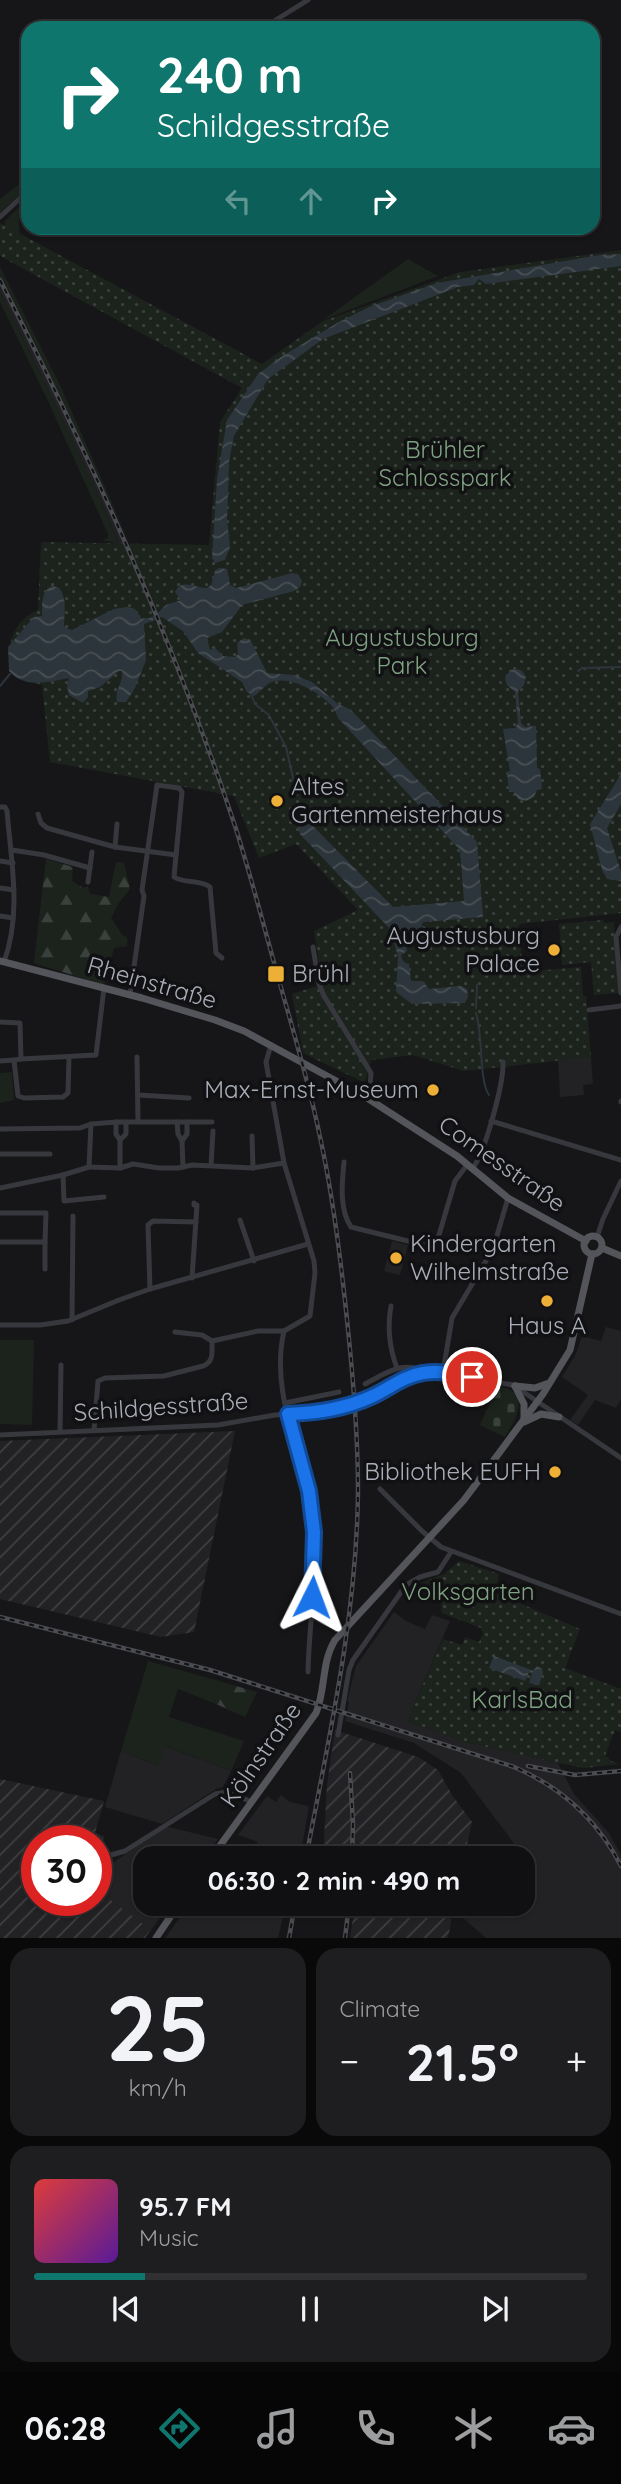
<!DOCTYPE html>
<meta charset="utf-8">
<style>
body{margin:0;font-family:Quicksand,sans-serif;background:#1e1e20;color:#f1f3f6;height:100vh;display:flex;flex-direction:column;font-size:26px;white-space:nowrap}
*{box-sizing:border-box;margin:0}
p{font-size:23px;color:#9c9d9f}
.icon{flex:none;width:38px;height:38px;fill:none;stroke:currentColor;stroke-width:2;stroke-linecap:round;stroke-linejoin:round}
.map{position:relative;height:1938px;overflow:hidden}
.side{display:flex;flex-direction:column;gap:10px;padding:10px;background:#09090a;flex:1}
.side>*{flex:none}
.top-card{position:absolute;left:21px;top:21px;width:579px;height:214px;border-radius:21px;box-shadow:0 2px 5px #0004,0 0 0 2px #303032;background:#0f766e;color:#fff;overflow:hidden}
.speed{position:absolute;left:21px;top:1825px;display:flex;gap:14px;font-size:35px;font-weight:700;text-align:center}
.speed>*{display:grid;place-content:center;width:91px;height:91px;border-radius:50%;background:#101012;box-shadow:0 2px 5px #0004,0 0 0 2px #303032;line-height:1}
.speed .limit{border:10px solid #d22;background:#fff;color:#111}
.pin{position:absolute;display:grid;place-items:center;width:60px;height:60px;color:#fff;margin:-30px;border:4px solid #fff;border-radius:50%;box-shadow:0 2px 7px #0007}
.me{position:absolute;width:77px;margin:-38px;rotate:3deg;stroke-linejoin:round;filter:drop-shadow(0 0 5px #0008)}
.turn{display:flex;align-items:center;gap:24px;height:147px;padding:0 21px;font-size:32px}
.turn .icon{width:91px;height:91px;stroke-width:2.5}
.turn b{display:block;font-size:49px;line-height:60px}
.lanes{display:flex;align-items:center;height:66px;padding:0 21px;background:#0003;justify-content:center;gap:35px;direction:ltr}
.lanes .off{opacity:.35}
.big{font-size:52px;font-weight:700;line-height:1.1}
.side .widget{flex:1;display:flex;flex-direction:column;justify-content:center;gap:10px;min-width:0;padding:0 24px;border-radius:21px;background:#1e1e20}
.side .dial{align-items:center;gap:0}
.dial b{font-size:91px;line-height:1}
.song{display:flex;align-items:center;gap:21px}
.cover{width:84px;height:84px;border-radius:10px;background:linear-gradient(135deg,hsl(0 70% 55%),hsl(270 70% 35%))}
.played{height:7px;border-radius:4px;background:linear-gradient(90deg,#0f766e 20%,#303032 20%)}
.keys{display:flex;justify-content:space-around;direction:ltr}
.heat{display:flex;justify-content:space-between;align-items:center;font-size:38px;direction:ltr}
.side .tiles{flex:1;display:grid;gap:10px;grid-template-columns:1fr 1fr}
.widget:last-child{grid-column:span 2}
.trip{position:absolute;left:133px;top:1846px;width:402px;height:70px;border-radius:21px;background:#101012;box-shadow:0 2px 5px #0004,0 0 0 2px #303032;font-weight:700;line-height:70px;text-align:center}
.tabs{display:flex;height:112px;justify-content:space-around;align-items:center;background:#060607;color:#9c9d9f}
.tabs .icon{width:49px;height:49px}
.tabs .on{color:#0f766e}
.tabs b{font-size:32px;color:#f1f3f6}
.map>svg:first-child{display:block}
</style>
<div class="map">
<svg width="621" height="1938" viewBox="0 0 621 1938">
<defs>
<pattern id="industrial-furrows" width="10" height="10" patternUnits="userSpaceOnUse" patternTransform="scale(1.75)"><rect width="10" height="10" fill="#222225"/><path d="M-1 1l2-2M0 10L10 0M9 11l2-2" fill="none" stroke="#3f3f42"/></pattern>
<pattern id="forest-firs" width="22" height="20" patternUnits="userSpaceOnUse" patternTransform="scale(1.75)"><rect width="22" height="20" fill="#1c231d"/><path d="M5 1l3.5 6h-7zM16 11l3.5 6h-7z" fill="#3a403c"/></pattern>
<pattern id="cemetery-stones" width="16" height="16" patternUnits="userSpaceOnUse" patternTransform="scale(1.75)"><rect width="16" height="16" fill="#1c231d"/><path d="M2 7V4a2 2 0 0 1 4 0v3zM10 15v-3a2 2 0 0 1 4 0v3z" fill="#3a403c"/></pattern>
<pattern id="park-dots" width="8" height="8" patternUnits="userSpaceOnUse" patternTransform="scale(1.75)"><rect width="8" height="8" fill="#1c231d"/><path d="M2 2h.1M6 6h.1" fill="none" stroke="#3a403c" stroke-width="1.8" stroke-linecap="round"/></pattern>
<pattern id="water-waves" width="16" height="10" patternUnits="userSpaceOnUse" patternTransform="scale(1.75)"><rect width="16" height="10" fill="#2c353b"/><path d="M0 5q4-4 8 0t8 0" fill="none" stroke="#485055"/></pattern>
</defs>
<rect width="100%" height="100%" fill="#161618"/>
<!-- built -->
<g fill="#222225">
<path d="M0 274 56 386 151 593 122 550 94 485 0 291Z"/>
<path d="M591 1057 593 1084 583 1085 584 1095 560 1097 558 1059Z"/>
<path d="M392 1241 408 1245 400 1275 384 1271Z"/>
<path d="M606 1327 621 1331V1399L616 1408 595 1400 578 1425 570 1420 588 1395 562 1377 575 1356 582 1336 601 1341Z"/>
<path d="M394 1612 406 1621 425 1629 432 1615 450 1621 407 1721 469 1743 558 1763 574 1794 609 1833 621 1855V1938H486L453 1909 454 1904H523V1858H515L522 1854 461 1773 414 1743 345 1721 349 1702 347 1701 356 1666Z"/>
<path d="M165 1746 231 1771 223 1787 216 1789 162 1824 105 1807 121 1751 158 1766Z"/>
<path d="M281 1795 290 1802 309 1806 300 1858H234L226 1853 232 1844 249 1855 258 1842 238 1835 267 1796 276 1802Z"/>
<path d="M165 1826 218 1839 204 1858H145V1904H170L151 1930 96 1889V1875Z"/>
<path d="M190 1904H286L278 1938H165Z"/>
</g>
<!-- industrial -->
<g fill="url(#industrial-furrows)">
<path d="M235 1431 194 1632 161 1637 0 1599V1441Z"/>
<path d="M335 1730 418 1757 438 1770 452 1795 472 1822 464 1858H323L327 1784Z"/>
<path d="M0 1779 104 1801 95 1833 104 1836 98 1859 103 1870 96 1875V1841H37V1900H96V1889L151 1930 145 1938H0Z"/>
<path d="M355 1904H454L448 1938H350Z"/>
</g>
<!-- grass -->
<g fill="#1c231d">
<path d="M28 177V187L0 213V199Z"/>
<path d="M28 198V205L19 219 20 242 5 227V221Z"/>
<path d="M408 259 438 276 323 320Z"/>
<path d="M0 267 61 387 130 544 0 274Z"/>
<path d="M0 291 94 485 119 544 102 540 108 538V534L48 401 0 302Z"/>
<path d="M12 1072 14 1100 0 1103V1073Z"/>
<path d="M0 1340H34L32 1425 0 1424Z"/>
<path d="M148 1661 205 1677 216 1704 178 1689 169 1717 244 1741 231 1771 166 1746 159 1766 121 1751Z"/>
</g>
<!-- forest -->
<g fill="url(#forest-firs)">
<path d="M46 859 73 867 72 881 83 888 88 887 90 894 109 897 116 862 124 863 130 889 118 904 111 918 123 936 127 937V946L114 948 104 985 34 963Z"/>
<path d="M205 1677 257 1692 245 1717 216 1704Z"/>
</g>
<!-- cemetery -->
<path fill="url(#cemetery-stones)" d="M498 1386C532 1392 516 1419 505 1437L480 1425Z"/>
<!-- park -->
<g fill="url(#park-dots)">
<path d="M0 223 262 364 323 321 460 272 621 250V913L519 924 523 972 581 967 583 996H586L591 1057 464 1071 413 1055 371 1060 365 1083 303 1053 292 994 323 984 314 931 358 910 296 844 259 858 234 796 50 762 42 685C0 680 0 626 38 610L41 542 209 545 220 422 242 388 0 256Z"/>
<path d="M603 920 604 923 614 922 619 993 594 995 591 962 562 965 559 924Z"/>
<path d="M459 1561 499 1574 496 1593 580 1629 565 1668 621 1689V1732L615 1730 605 1756 609 1758V1760L619 1764 585 1768 558 1763 469 1743 407 1721 443 1639 462 1645 465 1637 479 1642 483 1634 481 1628 442 1613 441 1601 421 1583 444 1574Z"/>
</g>
<!-- water -->
<g fill="url(#water-waves)">
<path d="M621 254V266L486 284 479 279 474 285 458 287 323 339 268 379 234 436 229 462 227 520 230 547 225 560 215 563 212 558 217 479 227 420 258 374 281 357 339 322 369 307 437 283 600 255Z"/>
<path d="M219 568 227 569 230 585 236 588 292 573 298 574 302 581 300 587 294 591 242 605 222 632 207 638 210 650 215 648 223 656 235 657 238 654 237 643 244 638 251 641 267 673 294 675 312 682 338 704 351 710 477 842 483 917 423 922 420 931 406 934 407 951 401 955 403 962 409 964 411 981H423L429 989 461 986 467 989 468 997 465 1003 412 1004 396 992 398 956 390 929 300 834 293 810 297 804H303L307 807 314 827 393 907 464 901 460 850 339 719C336 714 335 709 331 705 318 692 289 674 270 683 265 685 259 693 254 696L247 692 242 682 198 653 183 631 162 617 144 624 146 660 135 688 126 702H117C114 690 124 682 122 671H119L100 687 88 691V697L83 703 69 695 67 686 69 678C48 682 25 689 9 671L8 647 34 617 42 616C42 605 41 593 51 586L58 587C68 598 64 612 64 626L66 628 72 630 114 609 127 607 135 609 142 619C155 619 158 612 166 605L181 600 175 592C182 578 195 588 207 588L211 585 215 571Z"/>
<path d="M517 669 522 671 526 677 524 685 518 691 521 723 525 727 536 726 537 768 540 769 542 789 537 790 534 797 526 801 518 799 514 792H509L507 772 510 771 503 729 515 728 518 723 515 692 507 685 505 678 510 670Z"/>
<path d="M621 774V804L607 828 621 872V881L607 879 602 870 590 824Z"/>
<path d="M494 1656 534 1671 537 1666 542 1669 543 1673 539 1685 529 1683 532 1673 529 1672 525 1681 489 1668Z"/>
</g>
<g fill="none" stroke-linecap="round" stroke-linejoin="round">
<!-- stream -->
<g stroke="#2c353b" stroke-width="2">
<path d="M578 671 582 668 621 667"/>
<path d="M0 686 10 674"/>
<path d="M251 694 255 704 269 715"/>
<path d="M271 719 286 747 297 795"/>
<path d="M476 1008 477 985"/>
<path d="M476 1013C483 1034 479 1082 489 1095"/>
</g>
<!-- minor -->
<g stroke="#37383d" stroke-width="5">
<path d="M263 28 308 0"/>
<path d="M0 217 28 191"/>
<path d="M0 807H5L7 811C11 861 22 913 4 962"/>
<path d="M38 814 41 823 47 828 115 847 176 855"/>
<path d="M115 847 117 824"/>
<path d="M12 850 44 855 90 868"/>
<path d="M0 861 13 863"/>
<path d="M88 882 92 852"/>
<path d="M0 888 14 890"/>
<path d="M0 916 13 918"/>
<path d="M621 927 616 937 621 993"/>
<path d="M313 947 319 984 324 996 371 1073 370 1087 364 1096"/>
<path d="M130 995 144 896 142 890 157 785 179 788 182 792 174 877C185 884 199 879 210 887L216 953 222 958"/>
<path d="M589 1010 621 1006"/>
<path d="M0 1022 20 1023 21 1059 96 1055 104 988"/>
<path d="M271 1045 266 1062 284 1163 314 1261 315 1273 310 1316 284 1331C268 1399 310 1465 314 1532 317 1579 309 1626 308 1672"/>
<path d="M137 1057 138 1122"/>
<path d="M21 1059 14 1060 18 1096 24 1098 63 1097 68 1093 69 1057"/>
<path d="M0 1061 14 1060"/>
<path d="M138 1095 189 1098"/>
<path d="M621 1101V1102"/>
<path d="M491 1121 621 1160"/>
<path d="M116 1122V1134L120 1140"/>
<path d="M177 1122 178 1134 182 1141"/>
<path d="M0 1129 80 1128 91 1124 116 1122H212"/>
<path d="M252 1136 253 1168"/>
<path d="M0 1154H50"/>
<path d="M344 1162C342 1183 339 1209 351 1227L432 1247 436 1245 455 1181 467 1165"/>
<path d="M211 1165 213 1131"/>
<path d="M89 1167 120 1168 133 1164 159 1168H178L192 1165 253 1168 284 1163"/>
<path d="M183 1167 182 1141 187 1134V1122"/>
<path d="M120 1168V1140L126 1134V1122"/>
<path d="M472 1169C485 1154 504 1082 503 1062"/>
<path d="M63 1175 64 1201 104 1197"/>
<path d="M0 1188 63 1175 89 1167 91 1124"/>
<path d="M0 1213H46L45 1242"/>
<path d="M240 1220 254 1261"/>
<path d="M597 1237 603 1219 621 1181"/>
<path d="M0 1242H45V1269"/>
<path d="M192 1278 197 1205H194V1203"/>
<path d="M150 1289 148 1225 153 1221 196 1222"/>
<path d="M391 1306C387 1328 389 1347 397 1368"/>
<path d="M72 1320 73 1216"/>
<path d="M0 1325H40L68 1321 119 1300 150 1289 308 1244"/>
<path d="M175 1332 202 1335 212 1341"/>
<path d="M212 1341 258 1331H284"/>
<path d="M443 1372 452 1318 493 1249 508 1198"/>
<path d="M365 1384C383 1375 404 1359 423 1372"/>
<path d="M285 1403 339 1392"/>
<path d="M94 1430 98 1381 105 1378 164 1376 203 1366C214 1362 212 1352 212 1341"/>
<path d="M60 1431 61 1365"/>
<path d="M0 1435 218 1425 275 1415 322 1412 360 1402 411 1376 436 1372 513 1385 621 1458"/>
<path d="M380 1489 422 1531 441 1547 621 1614"/>
<path d="M338 1735 349 1670 353 1660 406 1585 420 1577 438 1572 451 1552"/>
<path d="M111 1855 125 1851 215 1794 227 1792 252 1802"/>
</g>
<!-- major -->
<g stroke="#53555b" stroke-width="7">
<path d="M0 961 142 998 215 1020 244 1031 364 1096 457 1156 508 1198 586 1241"/>
<circle cx="593" cy="1245" r="9"/>
<path d="M602 1248 621 1256"/>
<path d="M515 1386 524 1404V1421"/>
<path d="M515 1386 535 1388 549 1383"/>
<path d="M524 1422 541 1414 559 1417"/>
<path d="M211 1858 316 1713C326 1689 321 1663 335 1640L464 1500 543 1394 570 1350 592 1254"/>
<path d="M156 1938 179 1904"/>
</g>
<defs>
<g id="rail">
<path d="M0 280C90 457 173 638 235 826 251 876 264 927 278 977 293 1030 309 1083 320 1137 332 1191 339 1246 345 1301 352 1364 358 1427 358 1490 357 1615 329 1737 306 1858"/>
<path d="M0 1617 210 1670 514 1767C561 1787 598 1821 621 1866"/>
<path d="M528 1766 575 1775 621 1771"/>
<path d="M350 1773 353 1823 352 1858"/>
<path d="M469 1904 473 1907"/>
<path d="M289 1938 295 1904"/>
<path d="M345 1938 349 1904"/>
</g>
</defs>
<!-- rail casing -->
<use href="#rail" stroke="#4a4c51" stroke-width="4.5"/>
<!-- rail -->
<use href="#rail" stroke="#111113" stroke-width="2" stroke-dasharray="5" stroke-linecap="butt"/>
</g>
<g fill="none" stroke-linecap="round" stroke-linejoin="round">
<defs>
<path id="route" d="M312 1597 314 1532 309 1491 288 1414C318 1413 345 1409 373 1396 390 1388 404 1376 423 1373 439 1370 456 1374 472 1377"/>
</defs>
<!-- route casing -->
<use href="#route" stroke="#114b97" stroke-width="18"/>
<!-- route -->
<use href="#route" stroke="#1a73e8" stroke-width="12"/>
</g>
<!-- markers -->
<g fill="#eeaf37" stroke="#111113" stroke-width="2.5">
<circle cx="277" cy="801" r="7"/>
<circle cx="554" cy="950" r="7"/>
<rect x="267" y="965" width="18" height="18" rx="3.5"/>
<circle cx="433" cy="1090" r="7"/>
<circle cx="396" cy="1258" r="7"/>
<circle cx="547" cy="1301" r="7"/>
<circle cx="555" cy="1472" r="7"/>
</g>
<g text-anchor="middle" stroke-width="7" stroke-linejoin="round" paint-order="stroke">
<!-- park labels -->
<g font-size="24" fill="#7fa281" stroke="#111113">
<text x="445" y="458">Brühler<tspan x="445" dy="28">Schlosspark</tspan></text>
<text x="402" y="646">Augustusburg<tspan x="402" dy="28">Park</tspan></text>
<text x="468" y="1600">Volksgarten</text>
<text x="522" y="1708">KarlsBad</text>
</g>
<!-- poi labels -->
<g font-size="24" fill="#a8adb7" stroke="#111113" text-anchor="start">
<text x="291" y="795">Altes<tspan x="291" dy="28">Gartenmeisterhaus</tspan></text>
<text x="540" y="944" text-anchor="end">Augustusburg<tspan x="540" dy="28">Palace</tspan></text>
<text x="292" y="982">Brühl</text>
<text x="419" y="1098" text-anchor="end">Max-Ernst-Museum</text>
<text x="410" y="1252">Kindergarten<tspan x="410" dy="28">Wilhelmstraße</tspan></text>
<text x="547" y="1334" text-anchor="middle">Haus A</text>
<text x="541" y="1480" text-anchor="end">Bibliothek EUFH</text>
</g>
<!-- street labels -->
<g font-size="24" fill="#a8adb7" stroke="#111113">
<text transform="translate(152 983) rotate(16)" y="8">Rheinstraße</text>
<text transform="translate(502 1164) rotate(35)" y="8">Comesstraße</text>
<text transform="translate(161 1407) rotate(-4)" y="8">Schildgesstraße</text>
<text transform="translate(261 1755) rotate(-55)" y="8">Kölnstraße</text>
</g>
</g>
</svg>
<div class="speed"><div class="limit">30</div></div>
<div class="pin" style="left:472px;top:1377px;background:#d93025"><svg class="icon" aria-label="arrive" viewBox="0 0 24 24"><path d="M6 21V4h12l-3 4 3 4H6"/></svg></div>
<svg class="me" style="left:312px;top:1597px" viewBox="-20 -20 40 40"><path d="M0-17L14 15 0 8-14 15z" fill="#1a73e8" stroke="#fff" stroke-width="4"/></svg>
<div class="trip">06:30 · 2 min · 490 m</div>
<div class="top-card">
<div class="turn"><svg class="icon" aria-label="right" viewBox="0 0 24 24"><path d="M7 20v-9h11M14 6l5 5-5 5"/></svg><div><b>240 m</b>Schildgesstraße</div></div>
<div class="lanes"><svg class="icon off" aria-label="left" viewBox="0 0 24 24"><path d="M17 20v-9H6M10 6l-5 5 5 5"/></svg><svg class="icon off" aria-label="ahead" viewBox="0 0 24 24"><path d="M12 20V5M6 11l6-6 6 6"/></svg><svg class="icon" aria-label="right" viewBox="0 0 24 24"><path d="M7 20v-9h11M14 6l5 5-5 5"/></svg></div>
</div>
</div>
<section class="side">
<div class="tiles">
<div class="widget dial"><b>25</b><p>km/h</p></div>
<div class="widget"><p>Climate</p>
<div class="heat"><a>−</a><b class="big">21.5°</b><a>+</a></div>
</div>
<div class="widget">
<div class="song"><i class="cover"></i><div><b>95.7 FM</b><p>Music</p></div></div>
<div class="played"></div>
<div class="keys"><svg class="icon" aria-label="previous" viewBox="0 0 24 24"><path d="M18 5L8 12l10 7zM5 5v14"/></svg><svg class="icon" aria-label="pause" viewBox="0 0 24 24"><path d="M8 5v14M16 5v14"/></svg><svg class="icon" aria-label="next" viewBox="0 0 24 24"><path d="M6 5l10 7-10 7zM19 5v14"/></svg></div>
</div>
</div>
</section>
<nav class="tabs">
<b>06:28</b>
<svg class="icon on" aria-label="directions" viewBox="0 0 24 24"><path d="M12 3l9 9-9 9-9-9zM9 14v-3h6M13 9l2 2-2 2"/></svg>
<svg class="icon" aria-label="music" viewBox="0 0 24 24"><path d="M9 18V5l10-2v13"/><circle cx="6" cy="18" r="3"/><circle cx="16" cy="16" r="3"/></svg>
<svg class="icon" aria-label="phone" viewBox="0 0 24 24"><path d="M5 4h4l2 5-3 2q2 4 5 5l2-3 5 2v4C11 20 4 13 5 4z"/></svg>
<svg class="icon" aria-label="climate" viewBox="0 0 24 24"><path d="M12 3v18M4 7l16 10M4 17L20 7"/></svg>
<svg class="icon" aria-label="car" viewBox="0 0 24 24"><path d="M5 17H2v-5l4-1 3-4h7l3 4 3 1v5h-3M9 17h6M6 11h13"/><circle cx="7" cy="17" r="2"/><circle cx="17" cy="17" r="2"/></svg>
</nav>
